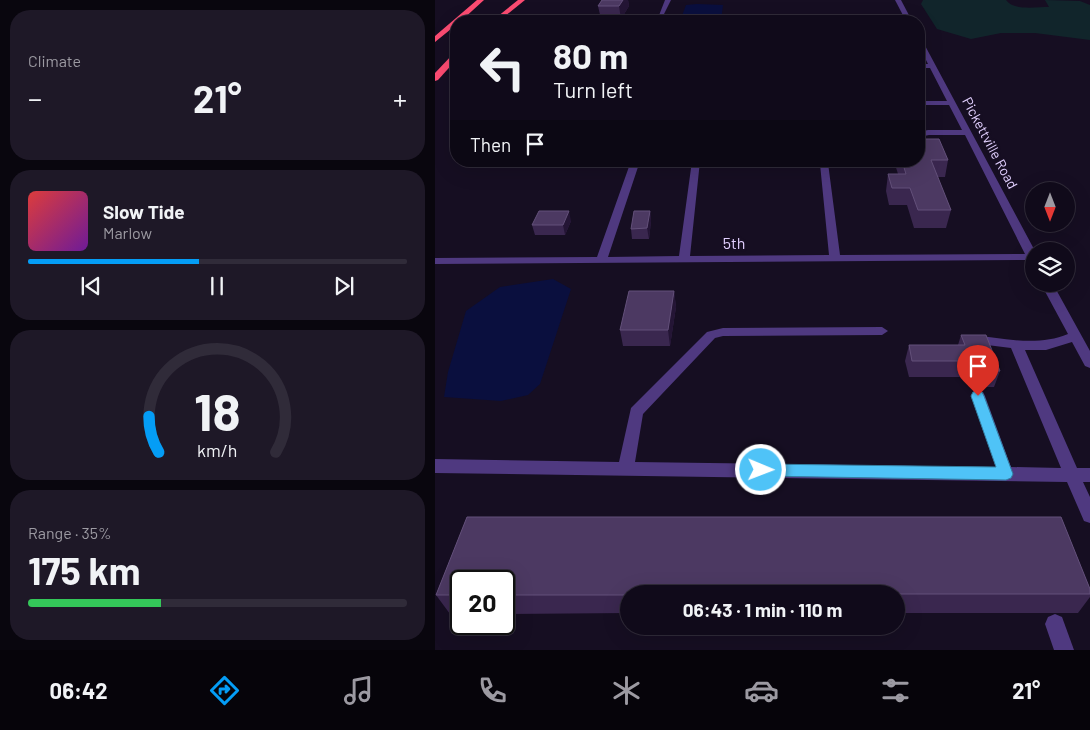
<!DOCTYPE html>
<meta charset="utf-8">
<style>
body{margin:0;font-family:Barlow,sans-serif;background:#1e1827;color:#f1f3f6;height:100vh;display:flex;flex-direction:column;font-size:19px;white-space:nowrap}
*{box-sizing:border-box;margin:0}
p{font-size:16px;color:#9c9aa2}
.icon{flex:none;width:28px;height:28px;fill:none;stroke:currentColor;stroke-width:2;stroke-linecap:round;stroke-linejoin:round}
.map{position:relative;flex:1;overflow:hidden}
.drawer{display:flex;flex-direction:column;gap:10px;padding:10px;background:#09060e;width:435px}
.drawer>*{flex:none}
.banner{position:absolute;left:15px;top:15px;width:475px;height:152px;border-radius:20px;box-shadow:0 5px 20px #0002,0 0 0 1px #302b39;background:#100a1a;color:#f1f3f6;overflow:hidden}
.needle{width:32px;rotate:180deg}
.controls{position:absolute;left:590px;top:182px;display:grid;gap:10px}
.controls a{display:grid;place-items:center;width:50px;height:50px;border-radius:50%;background:#100a1a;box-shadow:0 5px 20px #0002,0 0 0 1px #302b39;font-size:25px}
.speed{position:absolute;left:15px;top:570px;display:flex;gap:10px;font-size:25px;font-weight:700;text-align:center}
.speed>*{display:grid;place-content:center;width:65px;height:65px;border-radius:50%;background:#100a1a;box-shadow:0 5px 20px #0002,0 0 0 1px #302b39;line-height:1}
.speed .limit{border:2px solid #111;border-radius:8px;background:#fff;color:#111}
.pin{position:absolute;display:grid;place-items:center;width:42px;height:42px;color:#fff;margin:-51px -21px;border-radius:50% 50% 50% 0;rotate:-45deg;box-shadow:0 0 5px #0007}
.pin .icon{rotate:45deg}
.me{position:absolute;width:55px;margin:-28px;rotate:91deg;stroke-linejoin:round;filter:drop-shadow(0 0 4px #0008)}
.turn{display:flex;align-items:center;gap:18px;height:105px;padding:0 20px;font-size:22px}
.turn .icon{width:65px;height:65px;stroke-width:2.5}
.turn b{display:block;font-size:35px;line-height:42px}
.then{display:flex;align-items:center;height:48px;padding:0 20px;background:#0003;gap:10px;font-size:19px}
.big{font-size:38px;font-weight:700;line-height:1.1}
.drawer .card{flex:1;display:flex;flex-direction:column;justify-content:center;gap:8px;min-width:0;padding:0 18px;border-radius:20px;background:#1e1827}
.drawer .dial{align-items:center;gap:0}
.dial svg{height:130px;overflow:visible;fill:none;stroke:#302b39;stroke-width:7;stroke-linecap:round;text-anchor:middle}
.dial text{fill:#f1f3f6;stroke:none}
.song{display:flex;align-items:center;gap:15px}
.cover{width:60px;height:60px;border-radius:8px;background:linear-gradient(135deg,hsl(0 70% 55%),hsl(280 70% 35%))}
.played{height:5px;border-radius:2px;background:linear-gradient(90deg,#049df6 45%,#302b39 45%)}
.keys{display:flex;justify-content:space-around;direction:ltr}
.heat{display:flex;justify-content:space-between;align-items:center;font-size:28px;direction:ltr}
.charge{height:8px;border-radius:4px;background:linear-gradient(90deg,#34c759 35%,#302b39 0)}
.trip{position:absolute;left:185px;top:585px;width:285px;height:50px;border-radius:25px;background:#100a1a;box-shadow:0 5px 20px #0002,0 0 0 1px #302b39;font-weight:700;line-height:50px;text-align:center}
.tab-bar{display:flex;height:80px;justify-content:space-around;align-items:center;background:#06040a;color:#9c9aa2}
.tab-bar .icon{width:35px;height:35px}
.tab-bar .current{color:#049df6}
.tab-bar b{font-size:22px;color:#f1f3f6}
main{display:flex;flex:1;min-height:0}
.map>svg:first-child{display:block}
</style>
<main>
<section class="drawer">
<div class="card"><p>Climate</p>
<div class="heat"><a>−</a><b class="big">21°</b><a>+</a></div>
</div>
<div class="card">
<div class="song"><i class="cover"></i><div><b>Slow Tide</b><p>Marlow</p></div></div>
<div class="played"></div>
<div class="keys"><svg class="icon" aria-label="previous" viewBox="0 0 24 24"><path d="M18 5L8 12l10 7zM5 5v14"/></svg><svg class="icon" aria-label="pause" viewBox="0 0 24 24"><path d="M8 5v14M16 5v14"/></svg><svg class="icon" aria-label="next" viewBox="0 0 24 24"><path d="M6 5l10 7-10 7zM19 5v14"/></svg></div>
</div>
<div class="card dial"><svg viewBox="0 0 100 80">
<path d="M14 69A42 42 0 1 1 86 69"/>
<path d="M14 69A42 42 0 0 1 8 47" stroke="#049df6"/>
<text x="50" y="56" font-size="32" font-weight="700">18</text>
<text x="50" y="72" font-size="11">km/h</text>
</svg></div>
<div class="card"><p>Range · 35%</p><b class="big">175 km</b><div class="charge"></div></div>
</section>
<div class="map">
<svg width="655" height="650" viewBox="0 0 655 650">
<rect width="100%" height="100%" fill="#160e22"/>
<!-- green -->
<path fill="#11252b" d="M488 0H571C579 11 601 7 614 7L610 0 645 1 655 5V40L600 33H566L536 39 502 29 486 4Z"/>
<!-- water -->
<g fill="#0a0f3e">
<path d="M262 4 288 5 286 21H245L251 5Z"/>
<path d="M118 279 136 289 105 384 93 395 66 401 9 397 13 372 31 311 65 287Z"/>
</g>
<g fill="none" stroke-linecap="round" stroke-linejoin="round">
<!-- minor -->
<g fill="#4f3980" fill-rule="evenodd">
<path d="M230 0H236L227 18H223Z"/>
<path d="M460 0H466L477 21H471Z"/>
<path d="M484 38 487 40 600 251 599 263 594 260 0 264V258L162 257 196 161H205L173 257 244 256 257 161H265L255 256 394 255 385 164 382 161H392L393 163 405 255 590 254 530 135H494L484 137V132L493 130H527L514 105H484V101H512L495 68H484V64H493L484 46Z"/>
<path d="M606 284H618L655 351V368L650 366 637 342 611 350H590L642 468H655V482H648L655 497V523L649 521 632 482 0 473V459L184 462 196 408 272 332 288 328 447 327 453 331 447 335 288 336 280 338 208 414 200 462 561 467 536 396 538 392 543 391 548 392 550 396 576 467 626 468 576 348 536 343 530 339 536 335C568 338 602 347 633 334Z"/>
<path d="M620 614 627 617 639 650H619L610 624 613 617Z"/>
</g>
<!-- highway -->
<g fill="#fc4c72" fill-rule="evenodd">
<path d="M42 0H49L26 21H21V25L0 42V36Z"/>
<path d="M83 0H90L64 21H57Z"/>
<path d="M18 54H21V60L3 80 0 81V73Z"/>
</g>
</g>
<!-- wall -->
<g fill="#3a274f">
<path d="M167 0H193L194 6 186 19H166L163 6Z"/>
<path d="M484 139 513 160 510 177H502L516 210 511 228H479L472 205H454L451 191 453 174H463L459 161H484Z"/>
<path d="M215 211 216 221 214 239H197L196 229Z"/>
<path d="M136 221 130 235H100L97 225Z"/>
<path d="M239 291 241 307 235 346H188L185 330Z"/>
<path d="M526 335 565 371 559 387H534L531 377H474L470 361 474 345H523Z"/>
<path d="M32 517H626L655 589V597L643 613H461V594H194V613L69 614V581H26V614H15L1 595Z"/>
</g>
<!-- shaded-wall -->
<g fill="#241535">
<path d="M188 0H193L194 6 186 19 184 6Z"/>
<path d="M134 211 136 221 130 235 128 225Z"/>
<path d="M215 211 216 221 214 239 212 228Z"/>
<path d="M239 291 241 307 235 346 233 330Z"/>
</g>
<!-- building -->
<g fill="#4c3962" stroke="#63507a">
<path d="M167 0H188L184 6H163Z"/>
<path d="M484 139H504L513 160H496L516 210H483L475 188H457L453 174H471L467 161H484Z"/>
<path d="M104 211H134L128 225H97Z"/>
<path d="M199 211H215L212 228 196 229Z"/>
<path d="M194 291H239L233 330H185Z"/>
<path d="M526 335H551L565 371H539L536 361H477L474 345H530Z"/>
<path d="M32 517H626L655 589V594H194V595H69V581H26V595H1Z"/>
</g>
<!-- route -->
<path fill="#4fc3f7" stroke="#337fa1" d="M543 391 547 392 549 396 578 474 576 478 571 480 326 476 321 474 318 470 321 466 326 464 561 467 536 396 538 392Z"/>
<g text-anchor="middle" stroke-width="5" stroke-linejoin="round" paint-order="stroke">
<!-- far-street labels -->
<g font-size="14" fill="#e1cffe" stroke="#160e22">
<text transform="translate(555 143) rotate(62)" y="5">Pickettville Road</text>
</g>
<!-- street labels -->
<g font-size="16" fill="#e1cffe" stroke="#160e22">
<text x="299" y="249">5th</text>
</g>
</g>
</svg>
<div class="controls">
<a><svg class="needle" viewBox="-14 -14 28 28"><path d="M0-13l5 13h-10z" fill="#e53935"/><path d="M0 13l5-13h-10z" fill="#9c9aa2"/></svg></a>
<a><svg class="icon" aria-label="layers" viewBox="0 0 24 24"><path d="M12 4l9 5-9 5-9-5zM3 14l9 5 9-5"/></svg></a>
</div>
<div class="speed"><div class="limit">20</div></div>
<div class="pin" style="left:543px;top:396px;background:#d93025"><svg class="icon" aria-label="arrive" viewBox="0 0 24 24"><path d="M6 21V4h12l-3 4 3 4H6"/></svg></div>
<svg class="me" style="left:326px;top:470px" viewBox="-20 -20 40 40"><circle r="17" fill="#4fc3f7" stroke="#fff" stroke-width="3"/><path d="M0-11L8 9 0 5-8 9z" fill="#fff"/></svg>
<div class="trip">06:43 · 1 min · 110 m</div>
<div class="banner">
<div class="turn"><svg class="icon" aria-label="left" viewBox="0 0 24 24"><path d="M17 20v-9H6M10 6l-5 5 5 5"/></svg><div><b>80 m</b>Turn left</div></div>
<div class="then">Then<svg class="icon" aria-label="arrive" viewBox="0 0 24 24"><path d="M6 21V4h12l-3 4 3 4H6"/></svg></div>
</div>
</div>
</main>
<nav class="tab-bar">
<b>06:42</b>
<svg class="icon current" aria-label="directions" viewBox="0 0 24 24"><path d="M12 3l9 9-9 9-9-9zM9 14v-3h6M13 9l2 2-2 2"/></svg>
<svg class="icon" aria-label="music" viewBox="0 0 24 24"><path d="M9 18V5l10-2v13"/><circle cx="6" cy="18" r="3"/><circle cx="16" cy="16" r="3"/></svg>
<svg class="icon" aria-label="phone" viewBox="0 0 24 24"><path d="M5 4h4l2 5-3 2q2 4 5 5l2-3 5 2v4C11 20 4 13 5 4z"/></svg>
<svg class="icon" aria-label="climate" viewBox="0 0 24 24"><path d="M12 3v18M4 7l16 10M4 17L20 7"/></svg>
<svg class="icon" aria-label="car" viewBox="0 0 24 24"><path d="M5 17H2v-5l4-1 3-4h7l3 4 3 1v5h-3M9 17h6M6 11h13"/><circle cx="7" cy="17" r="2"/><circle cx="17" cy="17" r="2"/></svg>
<svg class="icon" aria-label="filters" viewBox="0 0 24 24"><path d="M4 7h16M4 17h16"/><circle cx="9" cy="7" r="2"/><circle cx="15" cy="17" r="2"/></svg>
<b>21°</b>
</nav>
